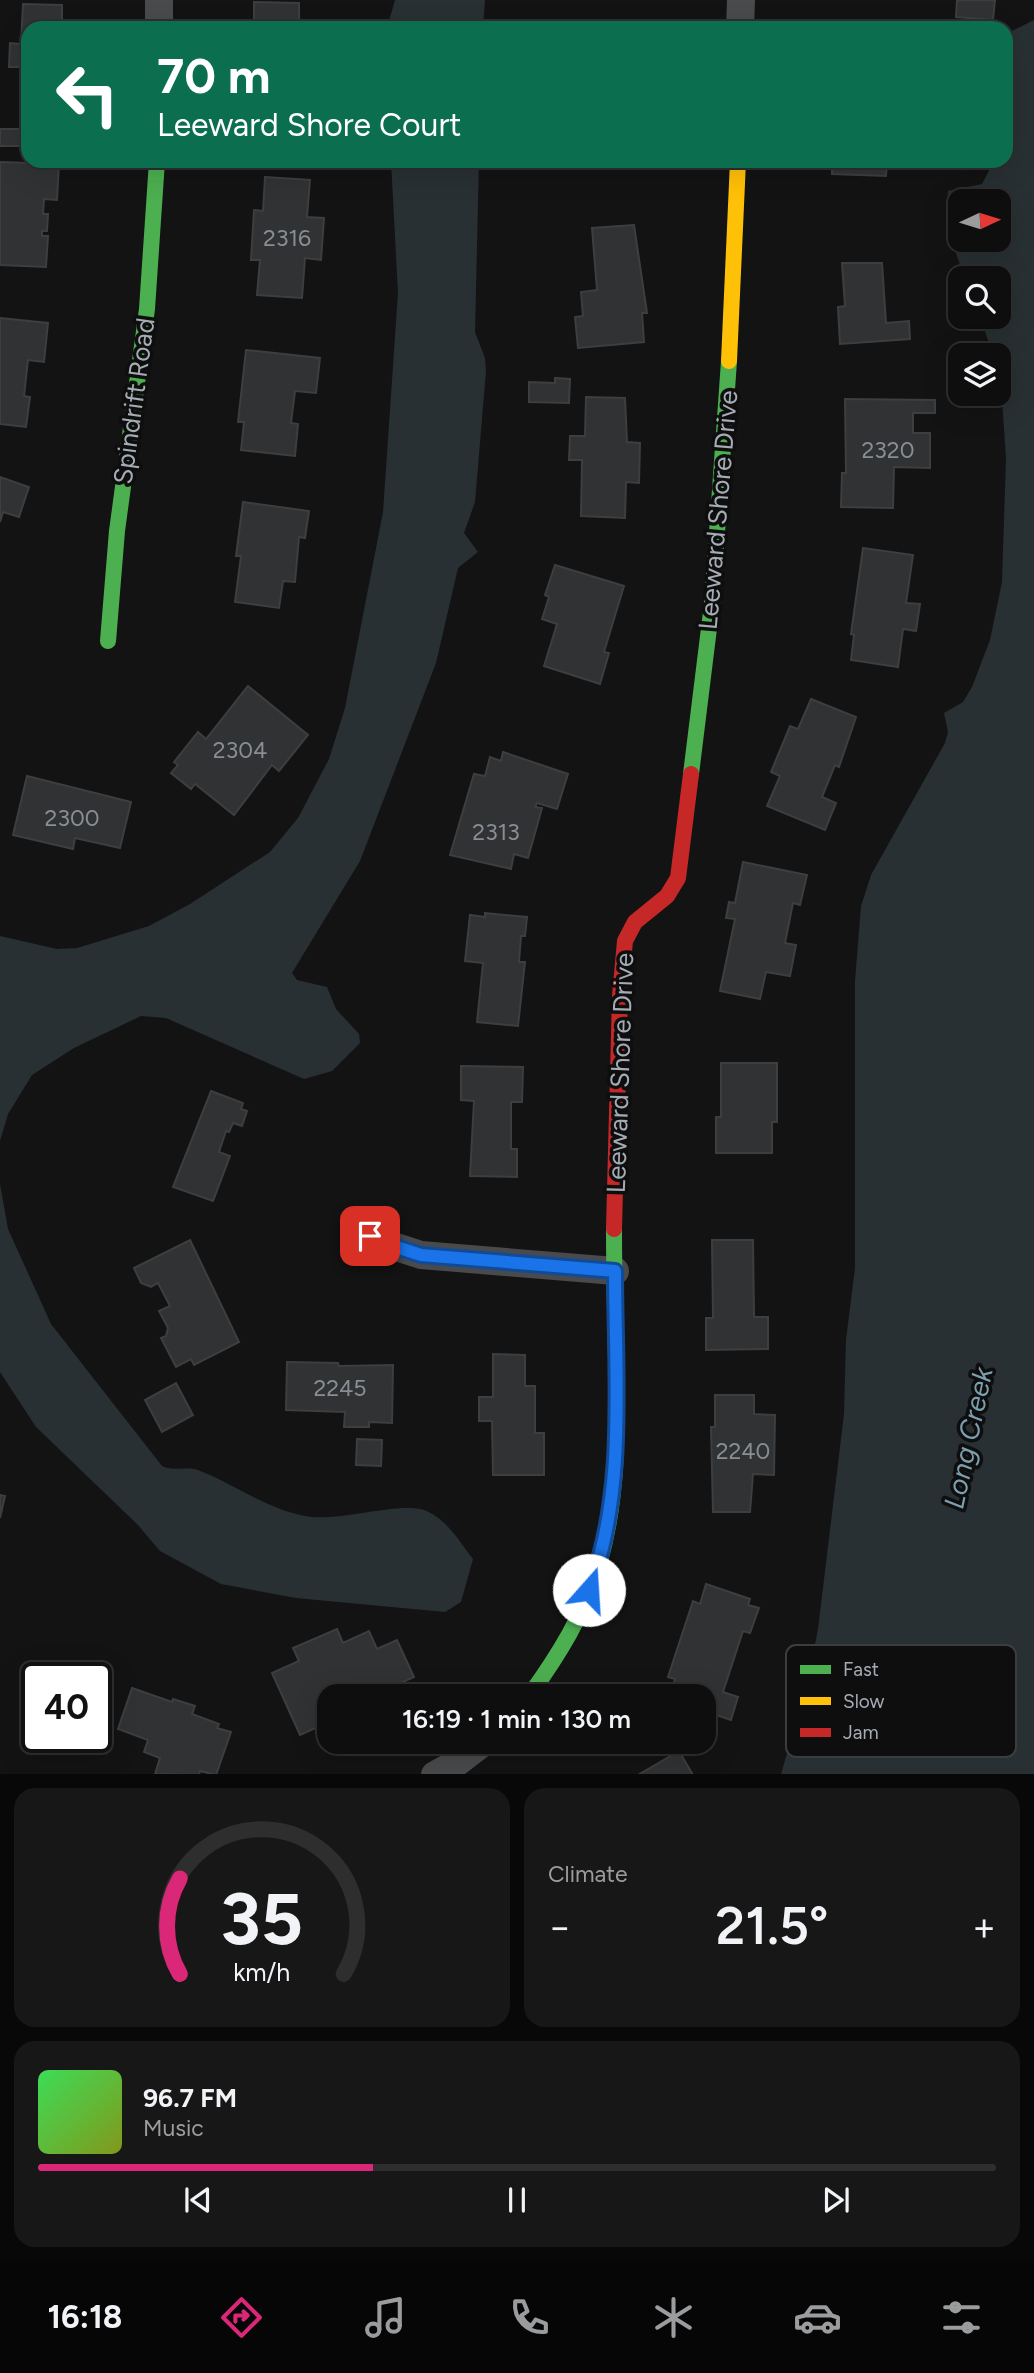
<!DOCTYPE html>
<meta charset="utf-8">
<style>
body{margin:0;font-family:Figtree,sans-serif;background:#171718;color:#f1f3f6;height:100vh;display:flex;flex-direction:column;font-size:26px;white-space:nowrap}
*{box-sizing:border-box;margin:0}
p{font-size:23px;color:#9b9c9e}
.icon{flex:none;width:38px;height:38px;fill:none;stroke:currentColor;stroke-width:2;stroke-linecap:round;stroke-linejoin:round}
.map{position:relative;height:1774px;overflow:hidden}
.details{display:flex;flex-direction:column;gap:14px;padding:14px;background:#080808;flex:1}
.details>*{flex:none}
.hud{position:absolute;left:21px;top:21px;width:992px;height:147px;border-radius:21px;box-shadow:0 7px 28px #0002,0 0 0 2px #2e2e2f;background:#0b6e4f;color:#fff;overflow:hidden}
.needle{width:46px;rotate:86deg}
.tools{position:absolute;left:948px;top:189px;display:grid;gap:14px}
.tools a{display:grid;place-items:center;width:63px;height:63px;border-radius:14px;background:#0e0e0f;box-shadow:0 7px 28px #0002,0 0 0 2px #2e2e2f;font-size:35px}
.speed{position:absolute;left:21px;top:1662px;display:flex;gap:14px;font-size:35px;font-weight:700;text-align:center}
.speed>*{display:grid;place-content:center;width:91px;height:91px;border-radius:50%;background:#0e0e0f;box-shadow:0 7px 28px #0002,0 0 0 2px #2e2e2f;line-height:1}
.speed .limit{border:4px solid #111;border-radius:10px;background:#fff;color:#111}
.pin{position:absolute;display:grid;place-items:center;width:60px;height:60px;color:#fff;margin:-30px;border-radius:14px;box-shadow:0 4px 10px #0006}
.me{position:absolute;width:77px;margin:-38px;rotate:19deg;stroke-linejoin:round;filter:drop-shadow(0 0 5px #0008)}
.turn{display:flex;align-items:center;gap:24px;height:147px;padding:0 21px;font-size:32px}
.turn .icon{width:91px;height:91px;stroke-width:2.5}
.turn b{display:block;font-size:49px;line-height:60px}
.big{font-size:52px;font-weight:600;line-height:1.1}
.details .card{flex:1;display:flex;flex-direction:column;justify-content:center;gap:10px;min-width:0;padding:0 24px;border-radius:21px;background:#171718}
.details .dial{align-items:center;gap:0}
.dial svg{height:182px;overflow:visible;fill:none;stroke:#2e2e2f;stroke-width:7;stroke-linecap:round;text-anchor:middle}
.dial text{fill:#f1f3f6;stroke:none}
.song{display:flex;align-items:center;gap:21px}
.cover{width:84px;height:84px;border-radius:10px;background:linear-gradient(135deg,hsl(130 70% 55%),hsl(70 70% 35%))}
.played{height:7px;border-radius:4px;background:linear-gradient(90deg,#db2777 35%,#2e2e2f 35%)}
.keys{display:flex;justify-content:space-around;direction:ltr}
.heat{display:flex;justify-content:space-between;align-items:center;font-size:38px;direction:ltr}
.details .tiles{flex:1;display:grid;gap:14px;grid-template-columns:1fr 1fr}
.card:last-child{grid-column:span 2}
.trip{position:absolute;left:317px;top:1684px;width:399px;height:70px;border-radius:21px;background:#0e0e0f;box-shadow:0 7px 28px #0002,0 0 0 2px #2e2e2f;font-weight:600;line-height:70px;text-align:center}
.tab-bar{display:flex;height:112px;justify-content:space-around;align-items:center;background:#060606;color:#9b9c9e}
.tab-bar .icon{width:49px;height:49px}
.tab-bar .selected{color:#db2777}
.tab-bar b{font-size:32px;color:#f1f3f6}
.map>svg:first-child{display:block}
</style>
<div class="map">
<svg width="1034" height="1775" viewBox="0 0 1034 1775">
<rect width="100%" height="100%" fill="#131314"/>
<!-- water -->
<g fill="#283034" fill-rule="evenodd">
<path d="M395 0H485L483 28H387Z"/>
<path d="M1034 20V1774H781L808 1681 818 1629 844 1414 846 1340 855 1268V981L861 906 871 875 945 743 948 732 944 713 963 702 972 687 990 640 1002 582 1006 458 999 355H993L980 317H999V278H965C953 245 945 228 948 191L982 184 991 167V161H1006V39L1008 33ZM961 201H999V240H961Z"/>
<path d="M391 161H479L475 332 485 358 486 371 475 502 464 533 478 552 458 568 436 663 360 861 292 973 297 980 327 987 336 1009 359 1034 360 1043 332 1071 304 1079 166 1018 141 1016 74 1048 32 1075 8 1114 0 1141V936L57 949 77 948 149 926 190 904 270 852 298 818 329 759 345 708 383 512 398 293Z"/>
<path d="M0 1184 8 1229 51 1324 162 1466C174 1472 186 1466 198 1470 235 1484 272 1513 312 1517 344 1520 400 1502 424 1510 446 1518 459 1541 473 1559L461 1602 445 1612 296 1598 221 1584 160 1551 138 1525 36 1427 0 1372Z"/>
</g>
<!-- building -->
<g fill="#313234" stroke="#3c3e40" stroke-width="2">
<path d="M957 0H995L993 20 956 17Z"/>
<path d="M254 2 299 3V28H254Z"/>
<path d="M23 4 62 5V28H28V98L24 97V67H9L10 43 21 44Z"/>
<path d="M961 25 983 27V28H961Z"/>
<rect x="0" y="129" width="28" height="17"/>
<path d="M832 161H887L886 176 832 174Z"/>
<path d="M0 162 59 164 57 200 44 199 43 214H48L47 231H42V236H48L46 267 0 265Z"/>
<path d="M265 177 310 180 307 217 324 218 321 260 305 258 302 298 257 295 260 260H251L254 210 263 211Z"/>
<path d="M634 225 647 313H642L644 342 578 348 575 317 583 316 581 292 597 290 592 228Z"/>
<path d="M842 263H882L886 323 909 321 910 339 840 344 838 307 845 306Z"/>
<path d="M0 318 48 323 44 362 28 360 24 396 30 397 26 427 0 424Z"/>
<path d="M246 350 320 358 316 393 295 391 291 423 298 424 295 456 241 450 244 422H238Z"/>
<path d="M555 378 570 379 569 403 529 402V382L555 383Z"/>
<path d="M586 397 625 398 627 442 640 443 639 483 626 482 625 518 581 516 582 460H569L570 436H585Z"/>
<path d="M845 399 935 400V413H913V433H930V468L894 467 893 508 841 507 842 473H846Z"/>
<path d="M0 477 29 487 19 517 3 512 0 522Z"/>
<path d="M243 502 309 511 305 538 299 537 295 582 283 581 279 608 235 602 241 556H236Z"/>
<path d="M863 548 913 555 906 603 920 604 916 631 903 629 898 667 851 660 854 635 851 634Z"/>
<path d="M555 565 624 586 604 652 609 653 600 684 544 666 557 624 542 619 549 597 545 595Z"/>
<path d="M248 686 308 735 279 771 272 765 234 815 195 784 191 789 171 773 178 765 174 762 198 732 206 739Z"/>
<path d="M811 699 856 717 839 767 835 765 822 797 836 803 825 830 767 806 780 776 771 772 790 726 798 729Z"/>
<path d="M503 752 568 774 557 809 537 803 535 807 542 808 528 858 514 854 511 869 450 855 474 774 485 776 490 757 501 761Z"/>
<path d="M27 776 131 802 120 848 75 838 73 849 13 835Z"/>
<path d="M743 862 807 875 800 905 793 903 785 943 796 945 790 976 766 972 760 999 720 991 735 919 726 918 729 902 735 903Z"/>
<path d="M485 913 527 917 525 936H521L519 962H525L518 1026 477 1022 483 963 465 961 470 915 485 917Z"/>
<path d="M721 1063H777V1122H772V1153H716V1117H721Z"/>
<path d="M461 1066 523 1067 522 1102H511V1149H517V1177L470 1176 474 1101 461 1100Z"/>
<path d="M211 1091 243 1103 241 1109 247 1111 242 1126 233 1123 229 1132 226 1131 219 1152 230 1156 213 1201 173 1187Z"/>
<path d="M190 1240 239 1342 194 1365 191 1359 176 1367 161 1338 166 1336 168 1328 159 1311 170 1306 158 1283 151 1287 141 1283 134 1268Z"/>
<path d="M712 1240H753L754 1317H768V1349L706 1350V1318H713Z"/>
<path d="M493 1354 525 1355V1386H535V1433H544V1475H493L492 1421H479V1397H493Z"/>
<path d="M287 1362 338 1363 339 1366 393 1365 392 1423 369 1422V1427H344L345 1412 286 1410Z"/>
<path d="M176 1383 193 1415 162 1432 145 1400Z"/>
<path d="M715 1395H754V1414L775 1415 774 1475 753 1474 750 1512H713L711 1427H715Z"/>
<path d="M357 1439 382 1440 381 1466 356 1465Z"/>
<path d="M0 1495 5 1496 0 1518Z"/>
<path d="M706 1584 750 1599 748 1605 759 1608 750 1633 743 1631 723 1692 738 1697 731 1720 704 1711V1696H670L675 1679 668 1677 693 1601 700 1604Z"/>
<path d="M337 1629 343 1643 369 1631 377 1649 397 1640 414 1677 372 1696H329V1722L300 1735 272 1673 299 1661 293 1648Z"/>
<path d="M132 1688 172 1702 173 1699 195 1706 192 1714 219 1724 217 1728 231 1732 216 1775 200 1771 199 1775 155 1774 160 1758 144 1752 148 1740 118 1729Z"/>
<path d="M679 1751 693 1775H638Z"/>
</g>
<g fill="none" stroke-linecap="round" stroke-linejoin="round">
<!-- street -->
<g stroke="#484a4c" stroke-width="28">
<path d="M159 0V28"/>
<path d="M740 28 741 0"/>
<path d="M356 1228 384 1243 421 1255 615 1271"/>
<path d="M435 1775 455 1764 485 1741"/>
</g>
<!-- fast -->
<g stroke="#4caf50" stroke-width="16">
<path d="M108 641 117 531 147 309 157 161"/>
<path d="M691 774 712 604 729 361"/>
<path d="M529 1696C558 1656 585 1613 599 1564 619 1497 617 1427 616 1357 615 1314 614 1272 614 1229"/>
</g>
<!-- slow -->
<path stroke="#ffc107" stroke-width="16" d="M729 361 738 161"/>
<!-- jam -->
<path stroke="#c62828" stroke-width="16" d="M614 1229 620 996 625 941 635 922 667 896 678 878 691 774"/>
</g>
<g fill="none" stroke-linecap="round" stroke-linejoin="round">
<defs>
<path id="route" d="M370 1236 384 1243 421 1255 615 1271C615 1375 627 1492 589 1590"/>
</defs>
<!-- route casing -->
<use href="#route" stroke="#114b97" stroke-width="18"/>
<!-- route -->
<use href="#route" stroke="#1a73e8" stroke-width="12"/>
</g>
<g text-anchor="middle" stroke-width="7" stroke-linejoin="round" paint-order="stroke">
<!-- number labels -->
<g font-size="23" fill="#888e94">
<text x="287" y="246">2316</text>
<text x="888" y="458">2320</text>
<text x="240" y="758">2304</text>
<text x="72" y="826">2300</text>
<text x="496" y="840">2313</text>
<text x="340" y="1396">2245</text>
<text x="743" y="1459">2240</text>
</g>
<!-- street labels -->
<g font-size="26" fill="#a5acb4" stroke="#0e0e0f">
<text transform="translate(134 401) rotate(-82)" y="9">Spindrift Road</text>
<text transform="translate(718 510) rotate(-85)" y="9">Leeward Shore Drive</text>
<text transform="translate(620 1073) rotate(-88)" y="9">Leeward Shore Drive</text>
</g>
<!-- water labels -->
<g font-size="28" font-style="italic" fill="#7d9eae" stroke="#0e0e0f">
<text transform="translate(968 1438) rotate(-78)" y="10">Long Creek</text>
</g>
</g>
<!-- legend -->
<rect x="786" y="1645" width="230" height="112" rx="10" fill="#0e0e0f" stroke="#3b3d41" stroke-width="2"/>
<rect x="800" y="1665" width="31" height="9" fill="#4caf50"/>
<rect x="800" y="1697" width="31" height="8" fill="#ffc107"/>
<rect x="800" y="1728" width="31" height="9" fill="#c62828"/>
<g font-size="19" fill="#a5acb4">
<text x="843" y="1676">Fast</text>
<text x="843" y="1708">Slow</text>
<text x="843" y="1739">Jam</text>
</g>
</svg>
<div class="tools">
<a><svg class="needle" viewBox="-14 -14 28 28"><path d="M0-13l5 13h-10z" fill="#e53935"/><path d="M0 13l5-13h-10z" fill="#9b9c9e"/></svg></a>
<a><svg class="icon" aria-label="search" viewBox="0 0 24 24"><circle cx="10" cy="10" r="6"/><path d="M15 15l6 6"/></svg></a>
<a><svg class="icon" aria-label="layers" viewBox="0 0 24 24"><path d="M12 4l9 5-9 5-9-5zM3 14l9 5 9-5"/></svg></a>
</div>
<div class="speed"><div class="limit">40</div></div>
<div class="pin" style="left:370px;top:1236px;background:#d93025"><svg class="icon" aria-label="arrive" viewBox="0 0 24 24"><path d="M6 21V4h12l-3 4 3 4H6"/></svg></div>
<svg class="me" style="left:589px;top:1590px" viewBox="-20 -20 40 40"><circle r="19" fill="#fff"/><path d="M0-13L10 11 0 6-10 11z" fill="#1a73e8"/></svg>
<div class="trip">16:19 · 1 min · 130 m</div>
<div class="hud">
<div class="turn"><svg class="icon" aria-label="left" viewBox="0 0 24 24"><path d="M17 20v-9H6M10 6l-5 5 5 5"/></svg><div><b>70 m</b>Leeward Shore Court</div></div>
</div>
</div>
<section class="details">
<div class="tiles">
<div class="card dial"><svg viewBox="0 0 100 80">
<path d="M14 69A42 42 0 1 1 86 69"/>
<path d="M14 69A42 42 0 0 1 14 27" stroke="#db2777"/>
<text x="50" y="56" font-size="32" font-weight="700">35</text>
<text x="50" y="72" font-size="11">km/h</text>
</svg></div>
<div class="card"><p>Climate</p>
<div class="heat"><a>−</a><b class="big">21.5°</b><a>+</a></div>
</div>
<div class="card">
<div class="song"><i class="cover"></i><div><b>96.7 FM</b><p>Music</p></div></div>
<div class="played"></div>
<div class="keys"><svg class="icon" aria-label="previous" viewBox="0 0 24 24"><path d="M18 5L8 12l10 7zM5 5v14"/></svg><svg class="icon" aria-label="pause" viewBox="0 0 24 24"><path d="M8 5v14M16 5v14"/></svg><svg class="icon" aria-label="next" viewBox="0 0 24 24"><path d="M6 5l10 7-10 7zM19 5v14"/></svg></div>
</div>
</div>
</section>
<nav class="tab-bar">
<b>16:18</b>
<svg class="icon selected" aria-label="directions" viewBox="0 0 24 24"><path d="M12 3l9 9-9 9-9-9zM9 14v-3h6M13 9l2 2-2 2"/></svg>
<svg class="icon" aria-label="music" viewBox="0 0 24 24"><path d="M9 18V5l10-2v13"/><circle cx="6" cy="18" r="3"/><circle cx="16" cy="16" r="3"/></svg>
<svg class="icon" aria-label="phone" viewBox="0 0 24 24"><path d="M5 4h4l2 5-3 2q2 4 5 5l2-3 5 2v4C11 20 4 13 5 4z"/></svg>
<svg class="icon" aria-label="climate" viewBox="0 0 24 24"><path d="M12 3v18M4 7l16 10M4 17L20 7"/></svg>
<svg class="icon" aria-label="car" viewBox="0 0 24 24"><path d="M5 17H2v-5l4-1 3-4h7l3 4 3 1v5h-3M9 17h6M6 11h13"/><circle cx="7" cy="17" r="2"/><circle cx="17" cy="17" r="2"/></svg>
<svg class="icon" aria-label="filters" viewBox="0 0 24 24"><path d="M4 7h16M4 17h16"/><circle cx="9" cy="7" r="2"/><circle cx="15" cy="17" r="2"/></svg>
</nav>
